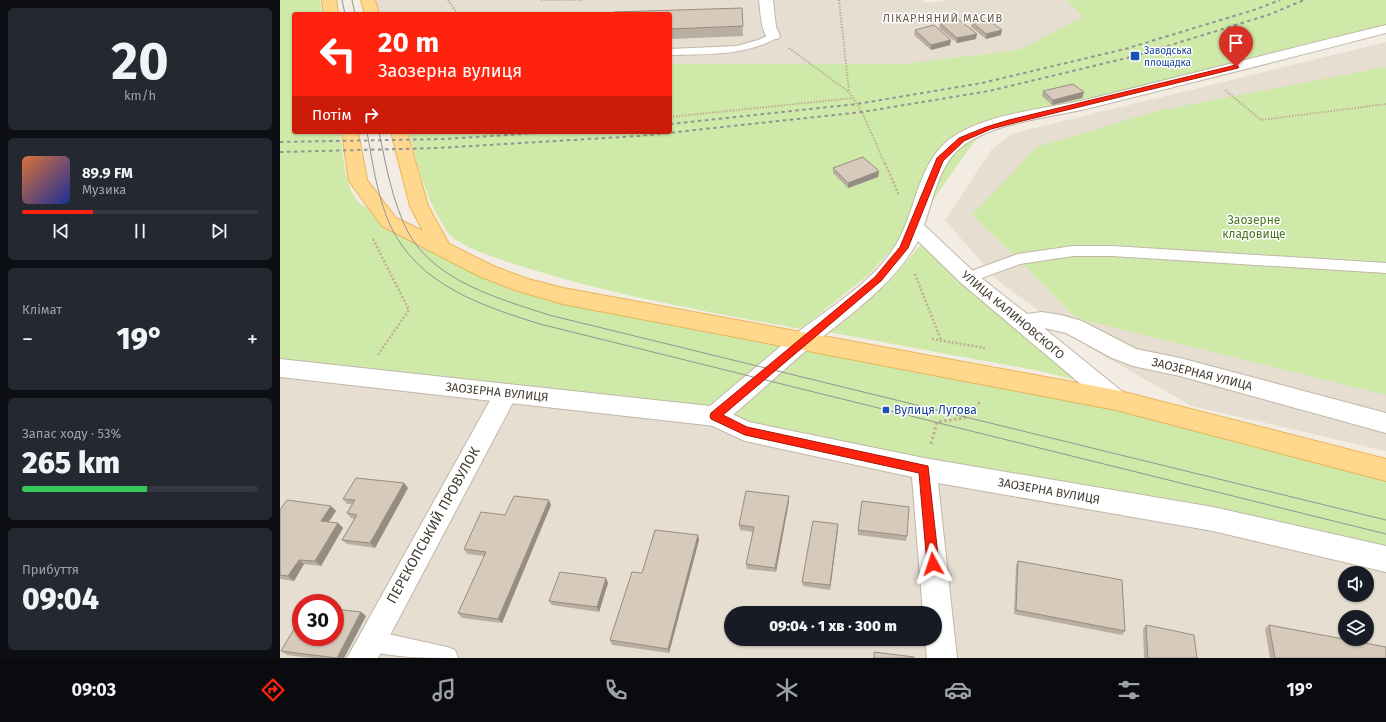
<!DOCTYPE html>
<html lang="uk">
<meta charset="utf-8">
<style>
body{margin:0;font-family:"Fira Sans",sans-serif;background:#242831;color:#f1f3f6;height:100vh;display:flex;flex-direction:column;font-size:15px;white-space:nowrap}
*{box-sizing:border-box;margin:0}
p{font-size:13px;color:#9ea1a6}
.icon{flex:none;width:22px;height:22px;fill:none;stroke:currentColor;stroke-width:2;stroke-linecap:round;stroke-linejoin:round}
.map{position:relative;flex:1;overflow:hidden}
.drawer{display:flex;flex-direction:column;gap:8px;padding:8px;background:#0d0f14;width:280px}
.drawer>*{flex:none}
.banner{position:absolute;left:12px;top:12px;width:380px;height:122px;border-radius:4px;box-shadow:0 1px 3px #0004;background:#ff220c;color:#fff;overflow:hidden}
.buttons{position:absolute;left:1058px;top:566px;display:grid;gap:8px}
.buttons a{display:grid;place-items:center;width:36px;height:36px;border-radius:50%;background:#171b24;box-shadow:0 1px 3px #0004;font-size:20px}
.speed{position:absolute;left:12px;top:594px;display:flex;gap:8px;font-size:20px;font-weight:700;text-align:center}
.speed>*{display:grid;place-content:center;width:52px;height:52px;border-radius:50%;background:#171b24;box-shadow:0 1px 3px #0004;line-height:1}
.speed .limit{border:6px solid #d22;background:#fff;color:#111}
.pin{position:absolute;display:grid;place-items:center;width:34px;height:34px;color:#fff;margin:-41px -17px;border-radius:50% 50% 50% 0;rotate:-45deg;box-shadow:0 0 4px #0007}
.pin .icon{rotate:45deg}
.me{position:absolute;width:44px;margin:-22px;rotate:355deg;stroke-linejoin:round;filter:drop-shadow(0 0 3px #0008)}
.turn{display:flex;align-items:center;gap:14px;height:84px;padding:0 20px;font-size:18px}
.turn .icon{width:52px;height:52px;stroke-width:2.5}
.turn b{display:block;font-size:28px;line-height:34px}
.then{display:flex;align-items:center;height:38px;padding:0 20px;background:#0003;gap:8px;font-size:15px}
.big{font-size:30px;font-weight:800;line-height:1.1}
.drawer .card{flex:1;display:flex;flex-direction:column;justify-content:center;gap:6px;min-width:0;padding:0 14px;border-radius:6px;background:#242831}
.drawer .dial{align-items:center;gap:0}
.dial b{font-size:52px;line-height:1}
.song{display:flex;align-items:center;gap:12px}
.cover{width:48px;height:48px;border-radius:6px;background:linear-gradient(135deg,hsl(20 70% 55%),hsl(230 70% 35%))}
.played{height:4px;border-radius:2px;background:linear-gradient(90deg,#ff220c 30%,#363941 30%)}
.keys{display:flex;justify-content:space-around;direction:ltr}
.heat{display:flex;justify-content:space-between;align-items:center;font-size:22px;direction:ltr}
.charge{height:6px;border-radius:3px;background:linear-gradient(90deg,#34c759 53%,#363941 0)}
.trip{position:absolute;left:444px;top:606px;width:218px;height:40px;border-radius:20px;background:#171b24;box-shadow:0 1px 3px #0004;font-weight:800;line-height:40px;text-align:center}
.tab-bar{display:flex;height:64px;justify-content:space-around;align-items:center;background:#090b0e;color:#9ea1a6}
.tab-bar .icon{width:28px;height:28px}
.tab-bar .current{color:#ff220c}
.tab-bar b{font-size:18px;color:#f1f3f6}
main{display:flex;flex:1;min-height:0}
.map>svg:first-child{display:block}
</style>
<main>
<section class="drawer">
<div class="card dial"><b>20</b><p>km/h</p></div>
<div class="card">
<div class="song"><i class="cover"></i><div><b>89.9 FM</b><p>Музика</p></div></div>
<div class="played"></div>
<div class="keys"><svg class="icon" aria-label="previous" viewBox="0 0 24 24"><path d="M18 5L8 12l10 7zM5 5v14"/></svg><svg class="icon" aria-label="pause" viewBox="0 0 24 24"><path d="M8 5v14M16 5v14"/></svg><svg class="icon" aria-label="next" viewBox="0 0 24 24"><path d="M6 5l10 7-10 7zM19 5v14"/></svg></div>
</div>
<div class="card"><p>Клімат</p>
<div class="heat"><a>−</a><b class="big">19°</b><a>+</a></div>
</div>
<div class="card"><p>Запас ходу · 53%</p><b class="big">265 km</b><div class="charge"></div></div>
<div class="card"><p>Прибуття</p><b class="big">09:04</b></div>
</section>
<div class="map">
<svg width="1106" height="658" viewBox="0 0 1106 658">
<rect width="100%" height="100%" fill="#f2ece2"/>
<!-- residential -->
<g fill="#e6ded0" fill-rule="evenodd">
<path d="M96 0H643L645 3 671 0H787L803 17 739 50 623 64H390V14H100Z"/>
<path d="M1106 42V451L912 406 810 348 717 280 665 220 712 149 731 134Z"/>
<path d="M0 368 435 416 1106 559V658H0ZM1065 573H1087V595H1065ZM21 603H55V637H21ZM451 613H655V639H451ZM1065 617H1087V639H1065Z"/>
</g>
<!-- green -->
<g fill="#cfe9a8">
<path d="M0 0H40L42 14H14V132H60C64 156 63 184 79 203L171 256 205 272 760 392 1106 473V559L435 416 0 368Z"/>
<path d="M787 0H1106V31L728 121 700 136 693 143 642 216 588 275 521 329C429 312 337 296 247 268 225 261 187 250 170 235 166 232 163 224 160 220 144 192 137 163 129 132H390V64H622L739 50 803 17Z"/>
<path d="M1106 67V395L796 318 738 259 692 215 757 147 877 111Z"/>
<path d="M652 232 698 290 795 363 847 393 760 371 548 332 607 284Z"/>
</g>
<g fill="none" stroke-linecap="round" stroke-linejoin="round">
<defs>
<g id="service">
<path d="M493 33 497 34 498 36 497 38C463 56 427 54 390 55V49L457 46 478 40Z"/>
<path d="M793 246H832L1106 263V273L832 256H793L740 264 688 283 683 282 680 278 683 274 738 254Z"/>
<path d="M90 630 167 647 175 650 178 658C146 658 113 658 82 649L79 641 82 633Z"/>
</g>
<g id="minor">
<path d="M479 0H493L496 27 500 36 498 39H488C480 28 481 13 479 0Z"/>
<path d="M1106 25V33C1009 58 911 83 814 107 772 118 710 121 677 151 658 169 653 201 644 225L695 273 747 314 762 312 781 315 802 321 856 349 900 358 1106 413V433L900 376 853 366 832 358 786 333 764 328 844 393 848 400 844 407 836 410 828 407 681 283 638 241C613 286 569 315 530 347L522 349 514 347 511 341 514 335C549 308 594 282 617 243 635 212 637 170 664 144 696 114 767 109 809 99 908 75 1007 49 1106 25Z"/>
<path d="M226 384 234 386 238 393 98 658H67L218 386Z"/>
<path d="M435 406 469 422 644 458 933 507 1106 546V572L933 531 658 483 677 658H647L645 639H655V613H643L632 477 465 441 426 423 423 416 426 409Z"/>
</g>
<path id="tertiary" d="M522 333 530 335 533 341 530 347 444 423 435 426 0 377V359L430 406 514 335Z"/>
<g id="primary">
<path d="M42 0H56L58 14H44Z"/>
<path d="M81 0H95L99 14H85Z"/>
<path d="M62 132H78L87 180 116 218 143 231 130 206 111 132H127L148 206 169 244 213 266 248 279 283 288 836 390 1106 459V481L836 410 283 304 235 290 199 276 102 226 69 181Z"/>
</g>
</defs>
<!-- service casing -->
<use href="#service" stroke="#c1b6a8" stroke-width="2"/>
<!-- minor casing -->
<use href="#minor" stroke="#c1b6a8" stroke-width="2"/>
<!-- tertiary casing -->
<use href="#tertiary" stroke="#c1b6a8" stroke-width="2"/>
<!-- primary casing -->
<use href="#primary" stroke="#e8b55a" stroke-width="2"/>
<!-- path-far2 -->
<g stroke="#c0ae95" stroke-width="2" stroke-dasharray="1.5 1.5" stroke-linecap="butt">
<path d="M168 0 178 14"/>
<path d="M261 0H302"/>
<path d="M559 0 569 91"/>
<path d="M509 48 569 92 582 112 605 164"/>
<path d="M945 90 981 120 1106 104"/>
<path d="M390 117 573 98"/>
</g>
<!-- path-far1 -->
<g stroke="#c0ae95" stroke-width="2.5" stroke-dasharray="2 2" stroke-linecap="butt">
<path d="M605 163 619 195"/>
<path d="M93 239 129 310 98 355"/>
<path d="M635 274 661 340"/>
<path d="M652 339 705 348"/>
</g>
<!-- path -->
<path stroke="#c0ae95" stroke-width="3" stroke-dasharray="2.5 2.5" stroke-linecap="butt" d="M651 444 657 422 684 418 701 401"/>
<!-- service -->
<use href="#service" fill="#fff" fill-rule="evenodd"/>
<!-- minor -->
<use href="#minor" fill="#fff" fill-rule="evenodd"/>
<!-- tertiary -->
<use href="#tertiary" fill="#fff" fill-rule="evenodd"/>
<!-- primary -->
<use href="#primary" fill="#ffd88e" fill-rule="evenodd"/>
<!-- tram -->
<g stroke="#939393" stroke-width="1">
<path d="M62 0 65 14"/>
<path d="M72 0 75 14"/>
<path d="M87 132C93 164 97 197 111 227 139 285 202 306 260 324L1106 534"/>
<path d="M99 132C106 165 112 201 128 232 154 281 220 299 269 315L1106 520"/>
</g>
<!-- rail -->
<g stroke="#939393" stroke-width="2" stroke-dasharray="3.5 3.5" stroke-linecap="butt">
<path d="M390 124 577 104 702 83 845 49 977 9 1000 0"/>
<path d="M0 142 164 139 274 132"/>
<path d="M0 152 158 148 359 136 582 112 709 91 855 56 988 15 1024 0"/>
</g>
</g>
<!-- wall -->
<g fill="#b9aea0">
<path d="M462 8 463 36 390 39V14Z"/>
<path d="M692 22 721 35 706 39 691 27Z"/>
<path d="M660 23 696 39 677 43 659 28Z"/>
<path d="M635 30 670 45 651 50 634 35Z"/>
<path d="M763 91 804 92 802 98 772 105 762 96Z"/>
<path d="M553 168 599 171 598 177 568 188 553 173Z"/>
<path d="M124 483 128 488 95 548 67 544 62 540 74 519 71 518 67 513 72 504H67L63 499Z"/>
<path d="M509 501 496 572 467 569 466 564 473 532 460 530 459 525Z"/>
<path d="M271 505 222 623 182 618 178 613 204 556 187 554 184 549 225 515Z"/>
<path d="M51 506 56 511 48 522 58 523 63 528 41 566 24 564 14 581 0 579V510Z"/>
<path d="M558 524V529L550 590 523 586 522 582Z"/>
<path d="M578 530 627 536 626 541 578 535Z"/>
<path d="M418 535 419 540 389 653 332 645 330 640 362 573Z"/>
<path d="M738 561 845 631 842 635 734 614 736 566Z"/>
<path d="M328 583 319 612 272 605 269 601Z"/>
<path d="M81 612 86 616 64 658H31L7 655 1 651Z"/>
<path d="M866 625 917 658H864L863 629Z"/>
<path d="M989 625 1106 658H990L985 629Z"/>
</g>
<!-- shaded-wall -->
<g fill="#968d82">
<path d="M722 30 721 35 706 39V34Z"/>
<path d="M697 34 696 39 677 43V38Z"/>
<path d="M671 40 670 45 651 50V45Z"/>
<path d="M804 92 802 98 772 105 773 100Z"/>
<path d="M599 171 598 177 568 188V183Z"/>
<path d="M124 483 128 488 95 548 90 543Z"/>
<path d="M509 496V501L496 572 495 568Z"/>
<path d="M269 500 271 505 222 623 218 619Z"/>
<path d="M51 506 56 511 46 526 41 521Z"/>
<path d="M58 523 63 528 41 566 35 561Z"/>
<path d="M558 524V529L550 590V585Z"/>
<path d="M418 535 419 540 389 653 388 649Z"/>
<path d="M19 560 24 564 14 581 8 576Z"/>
<path d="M326 578 328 583 319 612 317 607Z"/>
<path d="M81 612 86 616 64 658H57Z"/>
</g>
<!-- building -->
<g fill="#d7caba" stroke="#968d82">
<path d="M462 8 463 26 390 29V14H333L334 12Z"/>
<path d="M678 19 697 34 677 38 660 23Z"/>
<path d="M707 19 722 30 706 34 692 22Z"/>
<path d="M654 25 671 40 651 45 635 30Z"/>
<path d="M793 84 804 92 773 100 763 91Z"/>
<path d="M583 157 599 171 568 183 553 168Z"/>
<path d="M76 478 124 483 90 543 62 540 77 515 67 513 75 500 63 499Z"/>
<path d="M466 491 509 496 495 568 466 564 474 527 459 525Z"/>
<path d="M234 496 269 500 218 619 178 613 206 552 184 549 201 512 225 515Z"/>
<path d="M7 500 51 506 41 521 58 523 35 561 19 560 8 576 0 575V510Z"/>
<path d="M582 501 629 507 627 536 578 530Z"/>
<path d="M533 521 558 524 550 585 522 582Z"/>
<path d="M375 530 418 535 388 649 330 640 352 572 362 573Z"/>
<path d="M738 561 842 580 845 631 736 610Z"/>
<path d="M280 572 326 578 317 607 269 601Z"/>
<path d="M55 609 81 612 57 658 1 651 21 617V637H55Z"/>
<path d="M866 625 914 635 917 658H868Z"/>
<path d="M989 625 1106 647V658H995Z"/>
<path d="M594 652 634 657V658H594Z"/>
</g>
<!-- route -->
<path fill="#ff220c" stroke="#a61608" d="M956 65 959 67 958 68 734 123 711 129 684 141 663 161 628 248 601 281 443 415 467 427 648 466 659 564 657 567 653 569 649 567 647 564 639 473 465 435 431 419 430 416 431 413 595 277 620 247 657 158 679 138 706 127 729 120Z"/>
<!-- markers -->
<g fill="#1a4fb4" stroke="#fff" stroke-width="1.5">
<rect x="850" y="51" width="10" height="10" rx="2"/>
<rect x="602" y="406" width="8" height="8" rx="2"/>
</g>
<g text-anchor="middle" stroke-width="3" stroke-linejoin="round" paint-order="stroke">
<!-- far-transit labels -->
<g font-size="10" fill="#164399" stroke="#fff" text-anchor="start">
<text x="864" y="54">Заводська<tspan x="864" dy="12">площадка</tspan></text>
</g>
<!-- far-neighbourhood labels -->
<g font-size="11" letter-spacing="1" fill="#675949" stroke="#fff">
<text x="663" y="22">ЛІКАРНЯНИЙ МАСИВ</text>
</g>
<!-- park labels -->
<g font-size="12" fill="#487724" stroke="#fff">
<text x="974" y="224">Заозерне<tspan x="974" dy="14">кладовище</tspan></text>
</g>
<!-- street labels -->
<g font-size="12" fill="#443c33" stroke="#fff">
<text transform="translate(733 315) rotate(40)" y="4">УЛИЦА КАЛИНОВСКОГО</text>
<text transform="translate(922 374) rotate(14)" y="4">ЗАОЗЕРНАЯ УЛИЦА</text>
<text transform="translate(217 392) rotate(6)" y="4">ЗАОЗЕРНА ВУЛИЦЯ</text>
<text transform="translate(769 491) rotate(10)" y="4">ЗАОЗЕРНА ВУЛИЦЯ</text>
</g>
<!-- transit labels -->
<g font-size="12" fill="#164399" stroke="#fff" text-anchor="start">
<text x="614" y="414">Вулиця Лугова</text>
</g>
<!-- near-street labels -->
<g font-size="14" fill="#443c33" stroke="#fff">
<text transform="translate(153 525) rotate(-61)" y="5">ПЕРЕКОПСЬКИЙ ПРОВУЛОК</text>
</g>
</g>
</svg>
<div class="buttons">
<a><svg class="icon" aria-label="sound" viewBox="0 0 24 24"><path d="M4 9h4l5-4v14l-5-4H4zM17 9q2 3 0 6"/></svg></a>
<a><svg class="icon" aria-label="layers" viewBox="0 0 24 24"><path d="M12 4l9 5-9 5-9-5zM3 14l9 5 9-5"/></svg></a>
</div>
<div class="speed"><div class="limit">30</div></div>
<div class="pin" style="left:956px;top:67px;background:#d93025"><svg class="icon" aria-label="arrive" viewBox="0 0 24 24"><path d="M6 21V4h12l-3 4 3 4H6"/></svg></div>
<svg class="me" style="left:653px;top:564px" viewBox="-20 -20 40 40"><path d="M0-17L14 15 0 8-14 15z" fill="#ff220c" stroke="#fff" stroke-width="4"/></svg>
<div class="trip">09:04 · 1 хв · 300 m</div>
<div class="banner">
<div class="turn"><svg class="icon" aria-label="left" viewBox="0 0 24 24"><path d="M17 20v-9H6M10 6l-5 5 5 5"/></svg><div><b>20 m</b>Заозерна вулиця</div></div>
<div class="then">Потім<svg class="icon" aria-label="right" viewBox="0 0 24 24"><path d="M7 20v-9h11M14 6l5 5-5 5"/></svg></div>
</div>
</div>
</main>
<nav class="tab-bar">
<b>09:03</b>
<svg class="icon current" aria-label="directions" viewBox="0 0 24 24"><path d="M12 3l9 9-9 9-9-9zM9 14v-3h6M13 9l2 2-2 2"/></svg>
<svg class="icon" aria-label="music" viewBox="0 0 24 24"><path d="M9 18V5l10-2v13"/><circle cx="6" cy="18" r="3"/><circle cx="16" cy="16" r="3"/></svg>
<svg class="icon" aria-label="phone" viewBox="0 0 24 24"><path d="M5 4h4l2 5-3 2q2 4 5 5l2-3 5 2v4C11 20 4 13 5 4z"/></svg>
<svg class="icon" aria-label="climate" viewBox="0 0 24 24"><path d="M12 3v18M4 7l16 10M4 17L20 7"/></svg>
<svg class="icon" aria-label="car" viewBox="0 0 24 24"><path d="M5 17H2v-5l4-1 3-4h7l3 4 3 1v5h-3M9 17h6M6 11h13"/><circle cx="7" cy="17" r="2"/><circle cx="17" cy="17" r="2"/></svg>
<svg class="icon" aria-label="filters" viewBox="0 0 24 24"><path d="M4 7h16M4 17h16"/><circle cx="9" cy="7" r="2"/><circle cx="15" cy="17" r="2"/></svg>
<b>19°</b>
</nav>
